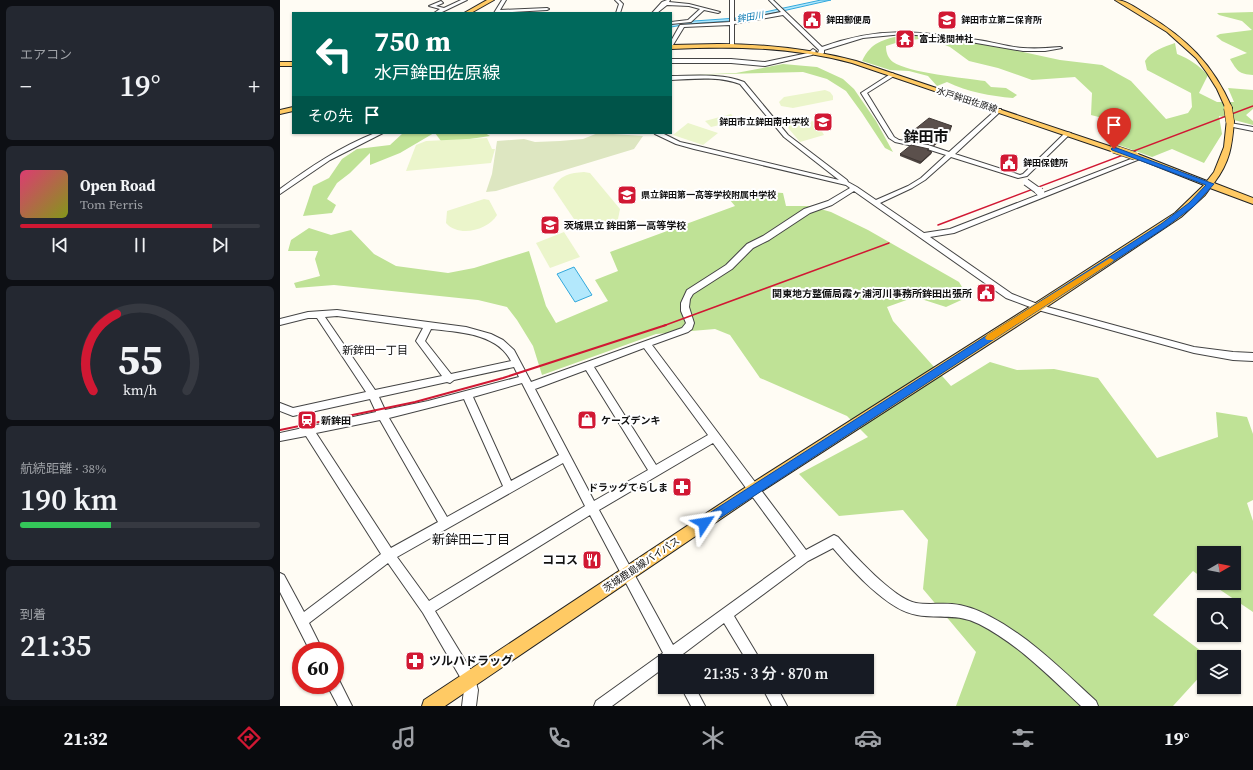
<!DOCTYPE html>
<html lang="ja">
<meta charset="utf-8">
<style>
body{margin:0;font-family:"Source Serif 4","Noto Sans JP",serif;background:#242831;color:#f1f3f6;height:100vh;display:flex;flex-direction:column;font-size:15px;white-space:nowrap}
*{box-sizing:border-box;margin:0}
p{font-size:13px;color:#9ea1a6}
.icon{flex:none;width:22px;height:22px;fill:none;stroke:currentColor;stroke-width:2;stroke-linecap:round;stroke-linejoin:round}
.map{position:relative;flex:1;overflow:hidden}
.drawer{display:flex;flex-direction:column;gap:6px;padding:6px;background:#0d0f14;width:280px}
.drawer>*{flex:none}
.banner{position:absolute;left:12px;top:12px;width:380px;height:122px;border-radius:0px;box-shadow:0 1px 3px #0004;background:#00695c;color:#fff;overflow:hidden}
.needle{width:26px;rotate:80deg}
.tools{position:absolute;left:917px;top:546px;display:grid;gap:8px}
.tools a{display:grid;place-items:center;width:44px;height:44px;border-radius:0px;background:#171b24;box-shadow:0 1px 3px #0004;font-size:20px}
.speed{position:absolute;left:12px;top:642px;display:flex;gap:8px;font-size:20px;font-weight:700;text-align:center}
.speed>*{display:grid;place-content:center;width:52px;height:52px;border-radius:50%;background:#171b24;box-shadow:0 1px 3px #0004;line-height:1}
.speed .limit{border:6px solid #d22;background:#fff;color:#111}
.pin{position:absolute;display:grid;place-items:center;width:34px;height:34px;color:#fff;margin:-41px -17px;border-radius:50% 50% 50% 0;rotate:-45deg;box-shadow:0 0 4px #0007}
.pin .icon{rotate:45deg}
.me{position:absolute;width:44px;margin:-22px;rotate:57deg;stroke-linejoin:round;filter:drop-shadow(0 0 3px #0008)}
.turn{display:flex;align-items:center;gap:14px;height:84px;padding:0 16px;font-size:18px}
.turn .icon{width:52px;height:52px;stroke-width:2.5}
.turn b{display:block;font-size:28px;line-height:34px}
.then{display:flex;align-items:center;height:38px;padding:0 16px;background:#0003;gap:8px;font-size:15px}
.big{font-size:30px;font-weight:600;line-height:1.1}
.drawer .widget{flex:1;display:flex;flex-direction:column;justify-content:center;gap:6px;min-width:0;padding:0 14px;border-radius:6px;background:#242831}
.drawer .dial{align-items:center;gap:0}
.dial svg{height:104px;overflow:visible;fill:none;stroke:#363941;stroke-width:7;stroke-linecap:round;text-anchor:middle}
.dial text{fill:#f1f3f6;stroke:none}
.song{display:flex;align-items:center;gap:12px}
.cover{width:48px;height:48px;border-radius:6px;background:linear-gradient(135deg,hsl(340 70% 55%),hsl(70 70% 35%))}
.played{height:4px;border-radius:2px;background:linear-gradient(90deg,#d11833 80%,#363941 80%)}
.keys{display:flex;justify-content:space-around;direction:ltr}
.heat{display:flex;justify-content:space-between;align-items:center;font-size:22px;direction:ltr}
.charge{height:6px;border-radius:3px;background:linear-gradient(90deg,#34c759 38%,#363941 0)}
.trip{position:absolute;left:378px;top:654px;width:216px;height:40px;border-radius:0px;background:#171b24;box-shadow:0 1px 3px #0004;font-weight:600;line-height:40px;text-align:center}
.dock{display:flex;height:64px;justify-content:space-around;align-items:center;background:#090b0e;color:#9ea1a6}
.dock .icon{width:28px;height:28px}
.dock .on{color:#d11833}
.dock b{font-size:18px;color:#f1f3f6}
main{display:flex;flex:1;min-height:0}
.map>svg:first-child{display:block}
</style>
<main>
<section class="drawer">
<div class="widget"><p>エアコン</p>
<div class="heat"><a>−</a><b class="big">19°</b><a>+</a></div>
</div>
<div class="widget">
<div class="song"><i class="cover"></i><div><b>Open Road</b><p>Tom Ferris</p></div></div>
<div class="played"></div>
<div class="keys"><svg class="icon" aria-label="previous" viewBox="0 0 24 24"><path d="M18 5L8 12l10 7zM5 5v14"/></svg><svg class="icon" aria-label="pause" viewBox="0 0 24 24"><path d="M8 5v14M16 5v14"/></svg><svg class="icon" aria-label="next" viewBox="0 0 24 24"><path d="M6 5l10 7-10 7zM19 5v14"/></svg></div>
</div>
<div class="widget dial"><svg viewBox="0 0 100 80">
<path d="M14 69A42 42 0 1 1 86 69"/>
<path d="M14 69A42 42 0 0 1 32 10" stroke="#d11833"/>
<text x="50" y="56" font-size="32" font-weight="700">55</text>
<text x="50" y="72" font-size="11">km/h</text>
</svg></div>
<div class="widget"><p>航続距離 · 38%</p><b class="big">190 km</b><div class="charge"></div></div>
<div class="widget"><p>到着</p><b class="big">21:35</b></div>
</section>
<div class="map">
<svg width="973" height="706" viewBox="0 0 973 706">
<rect width="100%" height="100%" fill="#fffcf4"/>
<!-- forest -->
<g fill="#bfe296">
<path d="M973 12V75C959 74 957 71 950 59L967 53 942 41 936 36 940 34 972 30 962 21 939 15 937 13Z"/>
<path d="M623 35 659 37 719 47 780 60 822 65 851 81 886 119 908 113 912 107 911 93 867 70 865 61C871 51 884 47 895 43L897 54C910 59 918 65 928 75L919 93 937 102H954L948 88 973 90V109L966 115 973 121V125L939 116 942 134 924 163 892 149 872 157 839 145 833 139 830 120 811 115 812 93 795 77 752 80 718 68 689 61 670 47 648 38 622 41 606 46C606 53 608 58 613 62 629 73 684 78 705 81L711 87 726 88 737 95 733 98C710 96 688 92 667 82L657 86 648 76 629 71 610 70 582 61C592 41 603 40 623 35Z"/>
<path d="M503 64 537 67 563 79 574 89 596 121 613 152 605 148 582 113 566 91 547 79 523 72 406 75 456 73Z"/>
<path d="M123 133H154L120 153 90 165V153L70 173 57 183 47 199 56 205 52 213 23 216 33 186 49 178 62 159 77 149 110 145Z"/>
<path d="M155 133H205L210 136 170 142 161 141Z"/>
<path d="M457 190 503 193 506 206H530L551 212 588 230 679 282 688 297 666 307 635 297 607 307 613 321 671 386 710 362 737 370 774 369 818 378 877 458 938 437 936 412 967 417 973 434V500L967 503 973 521V612L930 583H954V553H924V579L913 571 873 615 929 657H924V672L893 706H676L696 652 643 589 648 540 623 510 559 516 519 474 588 437 567 416 480 378 450 335 435 329 376 334 262 375 253 346 237 320 227 307 198 300 54 285 16 288 14 283 40 276 35 259 38 251H8L11 240 29 228 51 235 71 230 94 254 116 266 168 273 194 268 249 251 266 306 276 323 328 301 315 280 338 271 330 252 455 206 444 193Z"/>
</g>
<!-- cemetery -->
<path fill="#dde6c1" d="M318 133 363 136 354 149 216 191 206 192 212 174 217 141 244 139 255 142 280 141 303 139Z"/>
<!-- pitch -->
<g fill="#ebf5cb">
<path d="M545 90 550 92 553 96V100L513 108 501 106 499 102 504 97Z"/>
<path d="M451 114 457 121 431 127 425 121Z"/>
<path d="M536 121 544 135 520 142 504 123Z"/>
<path d="M408 123 438 133 423 145 393 135Z"/>
<path d="M207 138 212 149H215L211 163 126 171 136 145 146 141Z"/>
<path d="M304 172 310 173 340 209 338 219 332 224 313 229 303 227 298 225 273 188C280 175 290 173 304 172Z"/>
<path d="M204 199 209 200 217 215C208 230 179 238 166 223L167 211Z"/>
<path d="M284 232 300 257 270 268 256 243Z"/>
</g>
<!-- water -->
<g fill="#b3e8fc" stroke="#32a8dc">
<path d="M541 0H551L463 20 408 24 391 27V24L414 21 457 18Z"/>
<path d="M294 267 312 295 295 302 277 274Z"/>
</g>
<g fill="none" stroke-linecap="round" stroke-linejoin="round">
<defs>
<g id="minor">
<path d="M181 0H187L160 13H154L160 9 149 6 161 1 163 3 156 6 164 8Z"/>
<path d="M222 0H226L220 10 267 8 269 9 267 10 214 13Z"/>
<path d="M335 0H339L343 4 340 13H336L339 4Z"/>
<path d="M387 0H390L389 2 409 4 440 12 438 13 424 10 411 22 391 24V22L408 20 420 9 409 6 387 5 377 13H372L382 2Z"/>
<path d="M450 0H454V21L501 12 489 0H493L542 47C599 26 639 31 698 40 713 42 728 47 743 48 756 49 768 48 780 47L782 48 765 51H743L662 37 623 34 583 38 544 50V53L541 55 538 53 539 50 503 15 454 24V46L450 45V25L404 27 393 45 391 46V41L400 25 450 22Z"/>
<path d="M533 49 536 51 532 55 485 66 451 63H391V59H451L485 62 528 53Z"/>
<path d="M612 73 614 74V76L587 93 614 137 619 140 648 145 669 152 717 109H721V111L675 154 740 175 743 174 786 132 791 133 747 176 738 178 671 157 645 180 632 188 600 203 644 233 670 229 856 157H860V159L674 233 650 237 732 294 760 305 914 347 953 352 973 353V361L953 360 914 353 758 310 726 298 574 191 552 205 530 213 489 240 473 248 452 269 413 294 410 299 409 307 414 323 412 329 408 332 372 345 526 550 554 535 558 537C573 554 614 599 636 603 648 605 660 603 672 604 685 605 698 610 709 616 750 637 783 671 816 701L818 706H801C770 677 738 644 699 624 677 613 660 619 637 615 608 611 571 569 553 548L528 561 454 616 481 661H467L444 623 399 657 401 661H385V667L332 706H314L316 701 383 653 310 515 155 611 194 675 198 690 196 706H182L184 690 183 682 143 613 108 563 29 623 43 651H30L0 592V573L4 575 24 612 101 554 26 436 0 441V433L96 412 90 399 13 416 0 411V403L13 408 86 392 37 318H28L0 325V319L28 312 57 310 186 327 211 334 223 340 234 350 251 382 402 328 406 323 401 311V303L407 290 446 265 467 244 483 236 524 209 548 201 570 188 566 185 414 149 396 144 375 134 374 133H382L400 142 418 146 559 180 504 137 460 84C438 76 414 79 391 80V76C415 76 441 73 464 82L508 135 567 180 568 182 577 187 596 200 628 186 641 178 666 155 647 149 615 142 609 138 581 93ZM57 316 143 328 136 341 162 376 95 390 45 317ZM151 329C178 332 217 333 231 361L171 374 145 341ZM364 348 428 435 376 465 314 367ZM234 367 239 377 148 401 105 410 99 397 167 382 170 383 174 380ZM306 370 368 470 314 501 255 389ZM242 383 279 455 231 481 193 397ZM184 399 223 486 167 517 109 418ZM100 420 158 522 111 548 36 433ZM433 443 516 556 393 645 319 510ZM283 463 305 506 149 601 117 557Z"/>
<path d="M950 123 973 127V131L948 126V124Z"/>
<path d="M95 133H103L50 160 0 194V189C30 167 60 147 95 133Z"/>
<path d="M55 679 59 680 72 706H58L47 685H55Z"/>
<path d="M401 687H415L425 706H411Z"/>
<path d="M482 687H497L507 706H492Z"/>
</g>
<g id="major">
<path d="M207 0H214L191 13H184Z"/>
<path d="M835 0C846 0 856 8 866 14 906 38 933 64 952 108L950 109H946L937 89 927 73 916 58 887 32Z"/>
<path d="M438 44C486 44 530 49 576 61L838 149 834 151H831L572 63C511 47 454 46 391 49V45Z"/>
<rect x="0" y="62" width="13" height="4"/>
<path d="M13 107V111L0 114V110Z"/>
<path d="M947 119H950L954 121C952 146 950 162 934 183L973 198V204L930 188 925 195 901 217 762 310 479 493 165 706H142L144 700 469 485 754 304 895 213 924 185 851 156 852 154H858L927 181 934 172 944 147Z"/>
</g>
</defs>
<!-- minor casing -->
<use href="#minor" stroke="#444" stroke-width="2"/>
<!-- major casing -->
<use href="#major" stroke="#222" stroke-width="2"/>
<!-- minor -->
<use href="#minor" fill="#fff" fill-rule="evenodd"/>
<!-- major -->
<use href="#major" fill="#ffca64" fill-rule="evenodd"/>
<!-- rail-far1 -->
<g stroke="#d11833" stroke-width="1.5">
<path d="M658 225 973 106"/>
<path d="M383 326 609 243"/>
</g>
<!-- rail -->
<path stroke="#d11833" stroke-width="2" d="M0 430 135 402 223 378 386 325"/>
<defs>
<path id="minor-bridge-far1" d="M746 182 760 192"/>
<path id="minor-bridge" d="M759 191 760 192"/>
<g id="major-bridge">
<path d="M948 108 950 121"/>
<path d="M834 149 855 156"/>
</g>
</defs>
<!-- minor-bridge-far1 casing -->
<use href="#minor-bridge-far1" stroke="#444" stroke-width="8" stroke-linecap="butt"/>
<!-- minor-bridge casing -->
<use href="#minor-bridge" stroke="#444" stroke-width="9" stroke-linecap="butt"/>
<!-- major-bridge casing -->
<use href="#major-bridge" stroke="#222" stroke-width="9" stroke-linecap="butt"/>
<!-- minor-bridge-far1 -->
<use href="#minor-bridge-far1" stroke="#fff" stroke-width="6"/>
<!-- minor-bridge -->
<use href="#minor-bridge" stroke="#fff" stroke-width="8"/>
<!-- major-bridge -->
<use href="#major-bridge" stroke="#ffca64" stroke-width="8"/>
</g>
<!-- wall -->
<g fill="#4e4541">
<path d="M634 130 670 132 654 146 636 141 637 138 633 136Z"/>
<path d="M648 150 652 152 651 154 640 164 620 156V154Z"/>
</g>
<!-- shaded-wall -->
<g fill="#403835">
<path d="M672 126 670 132 654 146 656 140Z"/>
<path d="M652 152 651 154 640 164 641 162Z"/>
</g>
<!-- building -->
<g fill="#5b504c" stroke="#403835">
<path d="M649 118 672 126 656 140 638 136 641 133 634 130Z"/>
<path d="M631 145 649 149 647 150 652 152 641 162 620 154Z"/>
</g>
<!-- route -->
<path fill="#1a73e8" stroke="#114b97" d="M834 147 934 184 914 206 886 227 428 526 424 528 420 526 418 523 420 519 881 224 909 203 926 185 832 150 831 149Z"/>
<!-- slow -->
<path fill="#f59e0b" d="M830 258 834 260 832 262 713 340H707L705 338 707 335Z"/>
<!-- icons -->
<defs>
<symbol id="civic-square" viewBox="-11 -11 22 22"><rect x="-9" y="-9" width="18" height="18" rx="4" fill="#d11833" stroke="#fff"/><path d="M-.6-6.5H3V-4.5H.6V-3L4-1V1h2V6H-6V1h2V-1L-.6-3ZM-1.2 2.5V6h2.4V2.5Z" fill="#fff"/></symbol>
<symbol id="school-square" viewBox="-11 -11 22 22"><rect x="-9" y="-9" width="18" height="18" rx="4" fill="#d11833" stroke="#fff"/><path d="M0-5L7-2L0 1L-7-2ZM-4 1L0 2.5L4 1V4Q0 6-4 4Z" fill="#fff"/></symbol>
<symbol id="temple-square" viewBox="-11 -11 22 22"><rect x="-9" y="-9" width="18" height="18" rx="4" fill="#d11833" stroke="#fff"/><path d="M0-6L5-2H3V0L6.5 2.5H4V6H1.5V3h-3V6H-4V2.5H-6.5L-3 0V-2H-5Z" fill="#fff"/></symbol>
<symbol id="station-square" viewBox="-11 -11 22 22"><rect x="-9" y="-9" width="18" height="18" rx="4" fill="#d11833" stroke="#fff"/><path d="M-3-6H3Q5-6 5-4V2Q5 4 3 4L4.5 6H3L1.5 4h-3L-3 6H-4.5L-3 4Q-5 4-5 2V-4Q-5-6-3-6ZM-3.5-4v3h7v-3ZM-3.5 1v1.5H-2V1ZM2 1v1.5H3.5V1Z" fill="#fff"/></symbol>
<symbol id="shop-square" viewBox="-11 -11 22 22"><rect x="-9" y="-9" width="18" height="18" rx="4" fill="#d11833" stroke="#fff"/><path d="M-5-2.5h2.3a2.7 3.5 0 0 1 5.4 0H5L5.5 6h-11ZM-1.5-2.5h3a1.5 2.3 0 0 0-3 0Z" fill="#fff"/></symbol>
<symbol id="pharmacy-square" viewBox="-11 -11 22 22"><rect x="-9" y="-9" width="18" height="18" rx="4" fill="#d11833" stroke="#fff"/><path d="M-2-6h4v4h4v4h-4v4h-4v-4h-4v-4h4Z" fill="#fff"/></symbol>
<symbol id="restaurant-square" viewBox="-11 -11 22 22"><rect x="-9" y="-9" width="18" height="18" rx="4" fill="#d11833" stroke="#fff"/><path d="M-5-6h1v4h1v-4h1v4h1v-4h1v5L-1.5 .5V6h-2V.5L-5-1ZM5-6V6H3V1.5H1.5Q1.5-4 5-6Z" fill="#fff"/></symbol>
</defs>
<g fill-rule="evenodd">
<use href="#civic-square" x="521" y="9" width="22" height="22"/>
<use href="#school-square" x="656" y="9" width="22" height="22"/>
<use href="#temple-square" x="614" y="28" width="22" height="22"/>
<use href="#school-square" x="532" y="111" width="22" height="22"/>
<use href="#civic-square" x="718" y="152" width="22" height="22"/>
<use href="#school-square" x="336" y="184" width="22" height="22"/>
<use href="#school-square" x="259" y="214" width="22" height="22"/>
<use href="#civic-square" x="695" y="282" width="22" height="22"/>
<use href="#station-square" x="16" y="409" width="22" height="22"/>
<use href="#shop-square" x="296" y="409" width="22" height="22"/>
<use href="#pharmacy-square" x="391" y="476" width="22" height="22"/>
<use href="#restaurant-square" x="301" y="549" width="22" height="22"/>
<use href="#pharmacy-square" x="124" y="650" width="22" height="22"/>
</g>
<g text-anchor="middle" stroke-width="4" stroke-linejoin="round" paint-order="stroke">
<!-- far-water labels -->
<g font-size="9" font-style="italic" fill="#0a79b2" stroke="#fff">
<text transform="translate(470 17) rotate(-10)" y="3">鉾田川</text>
</g>
<!-- far-poi labels -->
<g font-size="9" font-weight="bold" fill="#111" stroke="#fff" text-anchor="start">
<text x="546" y="23">鉾田郵便局</text>
<text x="681" y="23">鉾田市立第二保育所</text>
<text x="639" y="42">富士浅間神社</text>
<text x="529" y="125" text-anchor="end">鉾田市立鉾田南中学校</text>
<text x="743" y="166">鉾田保健所</text>
<text x="361" y="198">県立鉾田第一高等学校附属中学校</text>
</g>
<!-- far-street labels -->
<g font-size="9" fill="#111" stroke="#fff">
<text transform="translate(687 100) rotate(18)" y="3">水戸鉾田佐原線</text>
</g>
<!-- poi labels -->
<g font-size="10" font-weight="bold" fill="#111" stroke="#fff" text-anchor="start">
<text x="284" y="229">茨城県立 鉾田第一高等学校</text>
<text x="692" y="297" text-anchor="end">関東地方整備局霞ヶ浦河川事務所鉾田出張所</text>
<text x="41" y="424">新鉾田</text>
<text x="321" y="424">ケーズデンキ</text>
<text x="388" y="491" text-anchor="end">ドラッグてらしま</text>
</g>
<!-- street labels -->
<g font-size="10" fill="#111" stroke="#fff">
<text transform="translate(361 564) rotate(-34)" y="4">茨城鹿島線バイパス</text>
</g>
<!-- neighbourhood labels -->
<g font-size="11" fill="#111" stroke="#fff">
<text x="95" y="354">新鉾田一丁目</text>
</g>
<!-- near-poi labels -->
<g font-size="12" font-weight="bold" fill="#111" stroke="#fff" text-anchor="end">
<text x="298" y="564">ココス</text>
<text x="149" y="665" text-anchor="start">ツルハドラッグ</text>
</g>
<!-- near-neighbourhood labels -->
<g font-size="13" fill="#111" stroke="#fff">
<text x="191" y="544">新鉾田二丁目</text>
</g>
<!-- far-town labels -->
<g font-size="15" font-weight="bold" fill="#111" stroke="#fff">
<text x="646" y="142">鉾田市</text>
</g>
</g>
</svg>
<div class="tools">
<a><svg class="needle" viewBox="-14 -14 28 28"><path d="M0-13l5 13h-10z" fill="#e53935"/><path d="M0 13l5-13h-10z" fill="#9ea1a6"/></svg></a>
<a><svg class="icon" aria-label="search" viewBox="0 0 24 24"><circle cx="10" cy="10" r="6"/><path d="M15 15l6 6"/></svg></a>
<a><svg class="icon" aria-label="layers" viewBox="0 0 24 24"><path d="M12 4l9 5-9 5-9-5zM3 14l9 5 9-5"/></svg></a>
</div>
<div class="speed"><div class="limit">60</div></div>
<div class="pin" style="left:834px;top:149px;background:#d93025"><svg class="icon" aria-label="arrive" viewBox="0 0 24 24"><path d="M6 21V4h12l-3 4 3 4H6"/></svg></div>
<svg class="me" style="left:424px;top:523px" viewBox="-20 -20 40 40"><path d="M0-17L14 15 0 8-14 15z" fill="#1a73e8" stroke="#fff" stroke-width="4"/></svg>
<div class="trip">21:35 · 3 分 · 870 m</div>
<div class="banner">
<div class="turn"><svg class="icon" aria-label="left" viewBox="0 0 24 24"><path d="M17 20v-9H6M10 6l-5 5 5 5"/></svg><div><b>750 m</b>水戸鉾田佐原線</div></div>
<div class="then">その先<svg class="icon" aria-label="arrive" viewBox="0 0 24 24"><path d="M6 21V4h12l-3 4 3 4H6"/></svg></div>
</div>
</div>
</main>
<nav class="dock">
<b>21:32</b>
<svg class="icon on" aria-label="directions" viewBox="0 0 24 24"><path d="M12 3l9 9-9 9-9-9zM9 14v-3h6M13 9l2 2-2 2"/></svg>
<svg class="icon" aria-label="music" viewBox="0 0 24 24"><path d="M9 18V5l10-2v13"/><circle cx="6" cy="18" r="3"/><circle cx="16" cy="16" r="3"/></svg>
<svg class="icon" aria-label="phone" viewBox="0 0 24 24"><path d="M5 4h4l2 5-3 2q2 4 5 5l2-3 5 2v4C11 20 4 13 5 4z"/></svg>
<svg class="icon" aria-label="climate" viewBox="0 0 24 24"><path d="M12 3v18M4 7l16 10M4 17L20 7"/></svg>
<svg class="icon" aria-label="car" viewBox="0 0 24 24"><path d="M5 17H2v-5l4-1 3-4h7l3 4 3 1v5h-3M9 17h6M6 11h13"/><circle cx="7" cy="17" r="2"/><circle cx="17" cy="17" r="2"/></svg>
<svg class="icon" aria-label="filters" viewBox="0 0 24 24"><path d="M4 7h16M4 17h16"/><circle cx="9" cy="7" r="2"/><circle cx="15" cy="17" r="2"/></svg>
<b>19°</b>
</nav>
